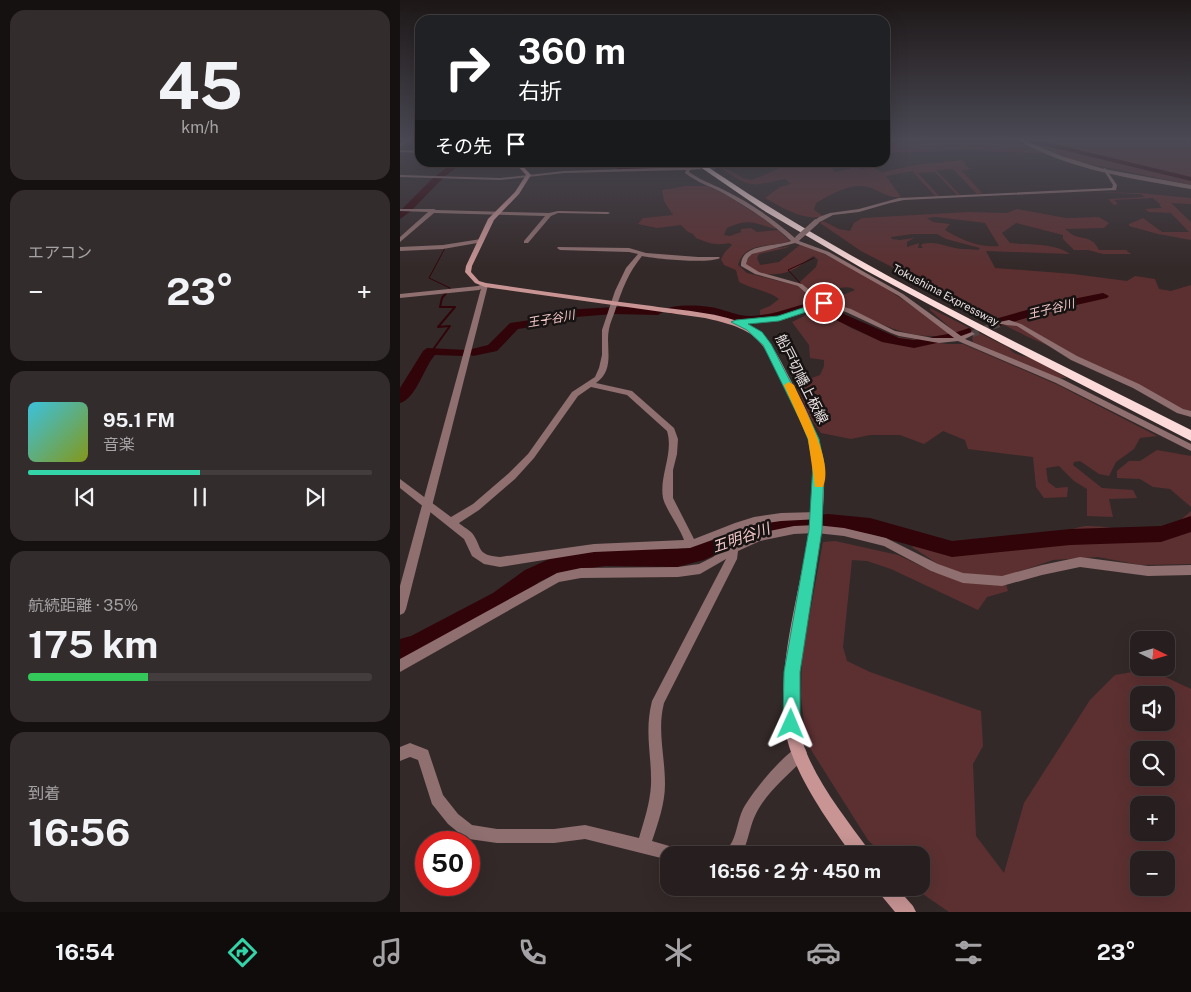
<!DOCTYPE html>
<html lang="ja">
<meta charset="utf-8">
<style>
body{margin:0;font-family:"Public Sans","Noto Sans JP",sans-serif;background:#332c2c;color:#f1f3f6;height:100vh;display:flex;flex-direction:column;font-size:19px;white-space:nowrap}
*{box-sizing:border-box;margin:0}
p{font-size:16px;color:#a4a2a4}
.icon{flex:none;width:28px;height:28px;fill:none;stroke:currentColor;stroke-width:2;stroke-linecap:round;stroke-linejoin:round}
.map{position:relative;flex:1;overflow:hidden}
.panel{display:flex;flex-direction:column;gap:10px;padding:10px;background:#151111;width:400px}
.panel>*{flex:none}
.top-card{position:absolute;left:15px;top:15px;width:475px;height:152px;border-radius:15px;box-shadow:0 5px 20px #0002,0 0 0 1px #433d3d;background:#202124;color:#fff;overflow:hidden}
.needle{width:32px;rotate:95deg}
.fabs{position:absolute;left:730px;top:631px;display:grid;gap:10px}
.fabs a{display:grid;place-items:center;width:45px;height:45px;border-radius:10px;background:#271f1f;box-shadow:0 5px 20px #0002,0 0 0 1px #433d3d;font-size:25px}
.speed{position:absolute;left:15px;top:831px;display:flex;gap:10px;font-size:25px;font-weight:700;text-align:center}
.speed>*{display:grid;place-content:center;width:65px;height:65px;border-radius:50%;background:#271f1f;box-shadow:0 5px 20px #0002,0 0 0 1px #433d3d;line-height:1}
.speed .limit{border:8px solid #d22;background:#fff;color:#111}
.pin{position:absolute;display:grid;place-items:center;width:42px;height:42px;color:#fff;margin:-21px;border:2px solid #fff;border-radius:50%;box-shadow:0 1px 5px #0007}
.me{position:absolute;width:55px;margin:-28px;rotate:1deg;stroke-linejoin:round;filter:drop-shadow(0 0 4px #0008)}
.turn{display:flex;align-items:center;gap:18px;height:105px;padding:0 20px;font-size:22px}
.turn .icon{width:65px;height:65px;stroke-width:2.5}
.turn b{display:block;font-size:35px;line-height:42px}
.then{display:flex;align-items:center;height:48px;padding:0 20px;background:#0003;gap:10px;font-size:19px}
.big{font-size:38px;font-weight:700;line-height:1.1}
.panel .tile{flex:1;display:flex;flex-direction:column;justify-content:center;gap:8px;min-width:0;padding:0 18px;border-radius:15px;background:#332c2c}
.panel .dial{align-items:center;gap:0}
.dial b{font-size:65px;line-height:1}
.song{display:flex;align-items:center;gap:15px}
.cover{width:60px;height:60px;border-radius:8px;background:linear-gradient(135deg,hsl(190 70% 55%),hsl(70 70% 35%))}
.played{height:5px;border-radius:2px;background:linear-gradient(90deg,#33d4a8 50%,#433d3d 50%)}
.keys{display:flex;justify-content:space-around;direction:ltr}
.heat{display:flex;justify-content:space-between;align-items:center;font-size:28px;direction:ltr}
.charge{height:8px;border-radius:4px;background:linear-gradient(90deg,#34c759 35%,#433d3d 0)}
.trip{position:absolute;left:260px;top:846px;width:270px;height:50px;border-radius:15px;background:#271f1f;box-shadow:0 5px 20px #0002,0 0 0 1px #433d3d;font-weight:700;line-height:50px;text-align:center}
.menu{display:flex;height:80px;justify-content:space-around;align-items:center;background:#100c0c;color:#a4a2a4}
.menu .icon{width:35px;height:35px}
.menu .on{color:#33d4a8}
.menu b{font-size:22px;color:#f1f3f6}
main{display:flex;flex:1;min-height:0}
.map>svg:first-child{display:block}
</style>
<main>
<section class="panel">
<div class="tile dial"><b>45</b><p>km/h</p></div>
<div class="tile"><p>エアコン</p>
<div class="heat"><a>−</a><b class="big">23°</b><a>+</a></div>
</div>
<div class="tile">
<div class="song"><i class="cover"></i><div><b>95.1 FM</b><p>音楽</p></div></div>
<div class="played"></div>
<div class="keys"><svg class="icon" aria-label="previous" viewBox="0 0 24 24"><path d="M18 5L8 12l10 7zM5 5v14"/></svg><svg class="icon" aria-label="pause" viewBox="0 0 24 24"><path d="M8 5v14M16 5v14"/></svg><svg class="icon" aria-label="next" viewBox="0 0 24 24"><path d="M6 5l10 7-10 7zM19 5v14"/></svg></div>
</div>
<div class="tile"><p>航続距離 · 35%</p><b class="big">175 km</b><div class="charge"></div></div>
<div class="tile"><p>到着</p><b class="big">16:56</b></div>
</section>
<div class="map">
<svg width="791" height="912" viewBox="0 0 791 912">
<rect width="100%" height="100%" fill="#342929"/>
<!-- green -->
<g fill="#5c3031" fill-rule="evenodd">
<path d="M485 140C501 141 521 145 536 140H791V185L671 160 651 154 567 150 485 153Z"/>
<path d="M562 160 567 167 573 169 561 170 582 193 577 194 553 169 536 170 560 195H557L535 172 518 173 539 196H535L512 171 486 176 501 197C489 199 479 190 468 187 452 182 429 195 416 203L414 210 423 216C404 222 382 207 365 198L380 187 391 184 385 179C352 186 350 189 322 168 334 170 341 180 352 180L392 163H429L434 172 450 169 447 163H455L460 169 473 168 483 172 516 165Z"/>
<path d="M291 163 293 164 291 166 228 169 222 167 218 163Z"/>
<path d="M286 186H307L321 192 374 225 376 229C353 223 350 218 327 228L324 235 330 236 341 232V229L351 228 357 232 378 230 390 241C372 248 344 241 338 265L347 273 398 286 415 302 375 314 360 315V310L370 306 379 299C369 291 352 289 339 282L336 270 324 265 321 259 325 252 332 245 329 243C316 246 308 243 296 238L293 234 288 232 281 225 257 228 238 224 243 218 273 215 264 201 262 190Z"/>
<path d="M692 192 740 193 791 198V204L771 203 791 222V240L758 234 729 226V224L743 218 762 232H789L771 213 749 212 745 209 762 208 759 205H761L753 198 714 200 718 204 714 205 708 199 745 197 740 194Z"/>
<path d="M617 209 666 218 699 217 709 223 704 228 665 229C668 231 672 235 675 236 685 239 693 237 699 250H726L731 254H703L688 250H674L663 239V235L616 223 602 233 610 243C629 245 655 243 670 254L586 251 595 268 673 274 727 281 735 276 755 279 759 289 771 291 791 285V414L736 384 626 336 461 251 420 223 423 221 439 229 450 231 454 223 462 218 568 212 607 213ZM536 217 585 223 599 246C580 248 561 240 545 230L550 224 533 222 527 218ZM513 234H537L546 239 580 248 578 250C572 249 567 249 562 249 548 248 537 240 522 244L521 246 523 248H518L519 243 507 247V242L514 238 500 240 492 239 491 237Z"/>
<path d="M401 244C454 265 505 299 550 334 505 344 468 314 426 302L455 290C444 282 429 295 416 293 411 292 404 286 399 283L416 267 418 260 414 256C408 258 403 264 398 267 383 277 358 277 346 264 350 246 375 250 390 246L386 248 359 254 357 258 360 265 379 262Z"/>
<path d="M530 308 609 348C615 356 622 355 630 358 643 363 655 372 667 378H658L573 342 572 337 576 335 567 330 556 333 530 310Z"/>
<path d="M419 309 451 328 481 341 498 337 547 344H563L658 385 757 436 740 438 734 449 716 462 709 476 699 474 680 461 674 462 673 465 702 488 733 490 737 498 709 499 713 517 687 516V489L674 481 659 466 646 468 648 482 656 488 668 487 667 497 644 498 636 487 633 457 568 449 565 440 543 431 524 444 500 435H470L451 439 421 433 411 419 391 373H404L412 378 420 375 424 366V360L410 358 409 345 392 322Z"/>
<path d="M757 450 791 456V507L770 489 753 487 740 479 717 478V471L729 461H740Z"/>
<path d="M791 511V564L740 565 698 557 653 560 604 577 608 591 587 597 578 610 491 569 467 561 452 560 443 647 447 661 470 672 581 711 583 746 573 764 576 836 604 873 624 803 690 700 715 675 738 671 757 673 791 689V912H549L514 888H521V855H483L468 840 406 742 401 696 402 656 423 542 435 541 498 555 535 573 538 564 512 547 521 538C566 548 615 538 659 532 668 531 677 527 685 526 710 525 737 535 762 529 774 526 782 519 791 511ZM739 695H766V722H739ZM739 750H766V778H739ZM739 805H766V832H739ZM739 860H766V888H739Z"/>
</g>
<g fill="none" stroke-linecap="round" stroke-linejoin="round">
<!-- stream-far1 -->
<g stroke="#310409" stroke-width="1">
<path d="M45 248 29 278 50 288 49 290"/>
<path d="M402 285 388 270 414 258"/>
</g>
<!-- stream -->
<path stroke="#310409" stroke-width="2" d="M32 351 50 326 38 327 55 307H40L42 298 47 292"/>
<!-- river -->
<g fill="#310409" fill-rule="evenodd">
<path d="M485 140H491L485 143Z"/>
<path d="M579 140 646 142 791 177V181L646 146Z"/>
<path d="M54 162H64L45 176 11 211 0 219V211L32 179Z"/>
<path d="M211 162H220L227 167 296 165 300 167 296 169 227 171 218 170Z"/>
<path d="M325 162H355L315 168 311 166Z"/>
<path d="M703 293 709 296 707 298 650 311 599 326 593 322 595 319 648 304Z"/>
<path d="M423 301 446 315 499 338 514 340 554 333 569 328 575 332 573 335 514 348 482 342 438 321 421 309H410L377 321 341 323 308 314H271L265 310C270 304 301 305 310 307 320 308 330 313 340 315 369 320 395 303 423 301Z"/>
<path d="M215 307H258L264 311 258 315 213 314 164 318 143 325 118 329 97 351 73 356 68 354 63 356 35 355C24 367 16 399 0 403V388L23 351 27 348 68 350 88 345 110 323 137 319 163 310Z"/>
<path d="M428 514 470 518 552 541 670 529 761 526 791 516V532L761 542 670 545 552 557 470 534 428 530 401 531 364 536 338 544 304 560 277 567 205 566 158 573 139 582 107 607 22 654 0 661V639L11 636 93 593 125 570 156 556 205 548 277 549 301 544 326 531 364 520Z"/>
</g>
<!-- minor-tunnel-far1 -->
<path stroke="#4f4444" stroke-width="4.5" stroke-dasharray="4.5 2" stroke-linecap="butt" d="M298 168 316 167"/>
<!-- minor-tunnel -->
<path stroke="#4f4444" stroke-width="7" stroke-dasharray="7 4" stroke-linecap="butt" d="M572 334 601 323"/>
<!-- minor -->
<g fill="#8f6f6f" fill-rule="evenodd">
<path d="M5 140H10L0 147V144Z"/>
<path d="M0 150 20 151V153L0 152Z"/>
<path d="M350 162H370L316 168 314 167Z"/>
<path d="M289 167H300V169L290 170 289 172C300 180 312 184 324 190 349 202 375 220 395 238H400L399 241 429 252 503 294 561 336 572 332 575 334 565 339 662 379 791 444V451L656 383 558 341 539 343 499 336 491 333 446 312 422 305 401 314 379 321 334 323V321L336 320 378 317 397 312 417 303 398 286 355 274 341 266C340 243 376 247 391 241 371 222 347 207 323 193 310 186 298 183 285 173L286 170 164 173 100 180 0 177V175L100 178 164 171ZM395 243 425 254 499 296 554 338H533L495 331 451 309 423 301 402 284 359 272 346 264 348 258 352 254Z"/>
<path d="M705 168 717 185 716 190 504 200 490 203 459 212 433 215 416 224 413 222 419 217 430 213 459 209 499 198 712 188 713 185 703 169Z"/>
<path d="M0 209H34L36 210 149 213 158 211 208 212 210 213 208 214 158 213 151 216 128 243H124V241L145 216 34 213 0 242V237L28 212 0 211Z"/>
<path d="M81 239 84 241 83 242 43 249 0 251V247L43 245Z"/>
<path d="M158 247 229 248 246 253 298 257H319L320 258C308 264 257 259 242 256 228 273 222 290 215 311 213 317 210 323 209 329 205 347 216 369 196 383L232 391 274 428 278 439 277 454 273 470V498L294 539 335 523 354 517 381 513 417 512 420 513 422 516 420 519 381 521 354 525 290 548 194 552 100 567 84 564 72 556 64 539 0 488V479L51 517 73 504 109 473 128 454 172 392 195 377 199 368 202 355V330L215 291 226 268 238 254 229 252 160 250 157 248ZM191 387 227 395 267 431C274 453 259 476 263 498 265 508 280 528 284 540L194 544 100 557C75 555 83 547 72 533 68 529 62 526 59 523L79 510 115 479 134 458 178 396Z"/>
<path d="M85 283 88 285 79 290 0 298V294L78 286Z"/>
<path d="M609 320 621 324 677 356 739 384 783 409 791 411V417L777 413 733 388 671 360 617 326C611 325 601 325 598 323L599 322Z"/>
<path d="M416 525 444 528 486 538 538 564 563 573 602 576 642 565 680 557 748 566 791 565V575L748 576 680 567 642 575 602 586 563 583 531 571 484 546 444 536 416 533 394 534 360 541 338 551 337 559 264 703C257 730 265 756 265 784 265 804 258 823 252 841L283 850 285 855H269V860L185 839 154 843H97L69 839 64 837 48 824 32 804 18 760 10 757 0 761V747L10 743 28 750 43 795 58 814 72 825 97 829H154L185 825 239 838C244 821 250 803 251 785 252 755 244 733 252 701L326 559 300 574 278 577 181 578 159 582 0 672V659L157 573 181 568 278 567 299 564 313 557 329 545 359 533 394 526Z"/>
<path d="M400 746 405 748 407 753 405 758C387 776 364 794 354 818 349 830 348 843 341 855H324C326 850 329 847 332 842 337 832 338 819 343 809 351 793 384 753 400 746Z"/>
</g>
<!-- tertiary -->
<g fill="#8f6f6f" fill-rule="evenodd">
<path d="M618 140H624L661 156 704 169 791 185V189C734 179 669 170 618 140Z"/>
<path d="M85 283 88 285 6 609 4 613 0 615V586L82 285Z"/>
</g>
<!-- secondary -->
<g fill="#c89494" fill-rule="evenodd">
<path d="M114 162H119L131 175 119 194 94 220 72 266 71 272 79 281 86 283C142 291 197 299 252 306 284 311 320 312 350 326 370 336 380 360 390 379 402 402 416 426 421 452 426 474 424 496 422 518 415 583 390 657 398 722 404 767 442 813 468 849L471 855H452C427 820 387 765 384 721 378 653 403 585 410 519 413 497 415 476 412 454 408 429 395 407 384 384 360 337 358 330 305 318L85 287 75 283 65 272 66 266 88 219 115 192 126 175Z"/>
<path d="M477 888H497L513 906 516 912H495L480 894Z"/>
</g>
<!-- motorway -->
<path fill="#fbdad9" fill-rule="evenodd" d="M293 162H301C452 267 628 347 791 430V441L601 343 465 270 366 212Z"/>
<!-- minor-bridge -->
<path stroke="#8f6f6f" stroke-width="5.5" d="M398 238 416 222"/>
</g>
<!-- sky -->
<linearGradient id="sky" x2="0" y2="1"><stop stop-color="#1d1717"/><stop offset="0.52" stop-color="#4a4954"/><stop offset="1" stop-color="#4a4954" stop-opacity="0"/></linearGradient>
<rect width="791" height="268" fill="url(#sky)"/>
<!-- route -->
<path fill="#33d4a8" stroke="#218a6d" d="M424 301 428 303 427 305 379 321 348 324 362 332 371 344 411 422 419 439 424 464 422 530 400 672V724L397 729 391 732 385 729 383 724 384 672 409 530 413 464 408 439 401 422 363 345 347 330 331 322 336 320 378 316Z"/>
<!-- slow -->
<path fill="#f59e0b" d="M389 382 394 385C404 408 435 464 423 487H415L408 439 384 385Z"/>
<g text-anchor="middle" stroke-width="5" stroke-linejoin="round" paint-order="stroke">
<!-- far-street labels -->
<g font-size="11" fill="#e7dfdf" stroke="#181313">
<text transform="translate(546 295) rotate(28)" y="4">Tokushima Expressway</text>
</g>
<!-- far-water labels -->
<g font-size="12" font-style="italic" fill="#f3c8c7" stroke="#181313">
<text transform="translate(651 309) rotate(-14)" y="4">王子谷川</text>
<text transform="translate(151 319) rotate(-10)" y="4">王子谷川</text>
</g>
<!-- street labels -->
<g font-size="14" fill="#e7dfdf" stroke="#181313">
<text transform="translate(402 379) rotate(63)" y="5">船戸切幡上板線</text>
</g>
<!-- water labels -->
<g font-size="15" font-style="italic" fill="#f3c8c7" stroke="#181313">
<text transform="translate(341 538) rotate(-19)" y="5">五明谷川</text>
</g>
</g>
</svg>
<div class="fabs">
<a><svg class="needle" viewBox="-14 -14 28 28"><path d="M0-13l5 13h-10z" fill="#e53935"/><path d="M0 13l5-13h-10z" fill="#a4a2a4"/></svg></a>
<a><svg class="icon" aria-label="sound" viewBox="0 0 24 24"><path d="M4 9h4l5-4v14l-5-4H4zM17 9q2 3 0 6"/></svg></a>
<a><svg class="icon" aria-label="search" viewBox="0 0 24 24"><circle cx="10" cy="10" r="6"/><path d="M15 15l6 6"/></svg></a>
<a>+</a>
<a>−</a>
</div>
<div class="speed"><div class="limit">50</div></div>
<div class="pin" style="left:424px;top:303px;background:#d93025"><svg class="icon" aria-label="arrive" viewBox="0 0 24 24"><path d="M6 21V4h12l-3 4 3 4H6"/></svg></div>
<svg class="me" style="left:391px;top:724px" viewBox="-20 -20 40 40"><path d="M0-17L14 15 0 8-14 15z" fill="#33d4a8" stroke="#fff" stroke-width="4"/></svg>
<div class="trip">16:56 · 2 分 · 450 m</div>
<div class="top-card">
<div class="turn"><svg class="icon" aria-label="right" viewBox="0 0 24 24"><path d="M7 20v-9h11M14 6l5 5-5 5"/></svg><div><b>360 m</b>右折</div></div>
<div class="then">その先<svg class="icon" aria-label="arrive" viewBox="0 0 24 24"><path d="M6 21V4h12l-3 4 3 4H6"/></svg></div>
</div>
</div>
</main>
<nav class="menu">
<b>16:54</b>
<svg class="icon on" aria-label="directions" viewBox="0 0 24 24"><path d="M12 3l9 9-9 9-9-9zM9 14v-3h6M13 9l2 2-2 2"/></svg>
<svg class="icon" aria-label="music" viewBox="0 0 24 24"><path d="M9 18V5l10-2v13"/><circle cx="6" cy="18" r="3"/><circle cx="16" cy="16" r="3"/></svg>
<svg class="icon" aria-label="phone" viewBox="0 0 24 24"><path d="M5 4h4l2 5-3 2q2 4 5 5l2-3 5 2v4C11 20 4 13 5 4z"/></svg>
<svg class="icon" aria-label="climate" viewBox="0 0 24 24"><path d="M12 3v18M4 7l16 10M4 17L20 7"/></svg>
<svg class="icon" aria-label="car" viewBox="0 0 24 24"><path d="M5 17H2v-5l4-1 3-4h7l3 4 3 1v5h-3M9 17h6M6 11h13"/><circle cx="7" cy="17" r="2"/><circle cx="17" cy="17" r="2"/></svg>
<svg class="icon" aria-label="filters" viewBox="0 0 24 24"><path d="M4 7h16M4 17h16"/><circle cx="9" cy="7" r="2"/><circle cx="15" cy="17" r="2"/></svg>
<b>23°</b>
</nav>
